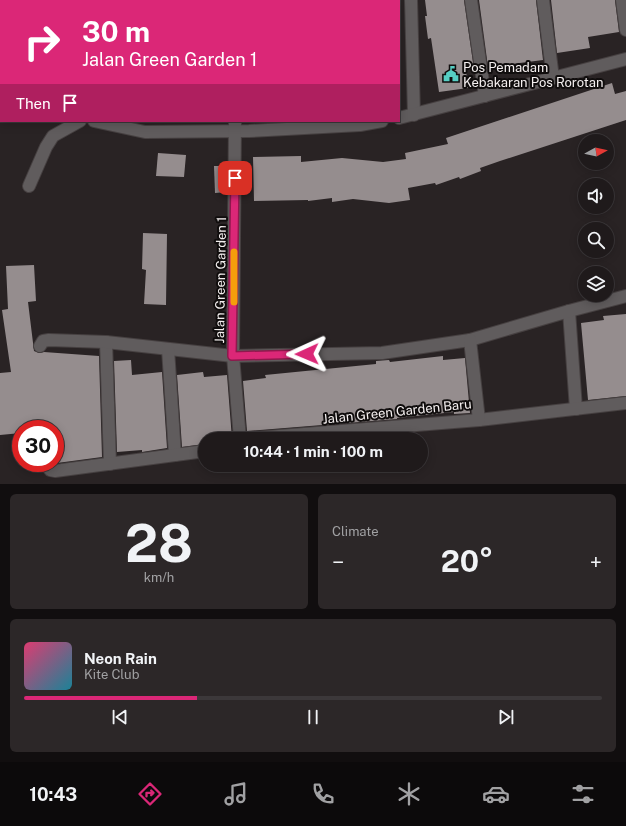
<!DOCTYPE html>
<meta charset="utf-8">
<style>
body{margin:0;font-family:"Public Sans",sans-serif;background:#2c2728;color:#f1f3f6;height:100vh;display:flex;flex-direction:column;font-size:15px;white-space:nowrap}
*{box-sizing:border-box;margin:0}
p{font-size:13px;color:#a1a1a3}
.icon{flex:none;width:22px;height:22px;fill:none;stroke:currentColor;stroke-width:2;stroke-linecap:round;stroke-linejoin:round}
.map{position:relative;height:484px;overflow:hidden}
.drawer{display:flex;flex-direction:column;gap:10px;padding:10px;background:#110e0f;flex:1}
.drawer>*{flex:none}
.guide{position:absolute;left:0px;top:0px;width:400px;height:122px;box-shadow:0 2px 10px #0003,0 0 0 1px #3c383a;background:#db2777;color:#fff;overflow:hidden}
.needle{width:26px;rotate:82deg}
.tools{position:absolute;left:578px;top:134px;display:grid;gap:8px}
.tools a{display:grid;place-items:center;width:36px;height:36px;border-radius:50%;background:#1f1a1b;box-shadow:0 2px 10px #0003,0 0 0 1px #3c383a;font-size:20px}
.speed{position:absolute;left:12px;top:420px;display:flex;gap:8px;font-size:20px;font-weight:700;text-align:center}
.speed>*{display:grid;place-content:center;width:52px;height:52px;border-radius:50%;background:#1f1a1b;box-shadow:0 2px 10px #0003,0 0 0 1px #3c383a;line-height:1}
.speed .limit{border:6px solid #d22;background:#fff;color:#111}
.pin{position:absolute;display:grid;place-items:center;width:34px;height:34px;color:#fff;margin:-17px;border-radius:8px;box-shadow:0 2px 6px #0006}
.me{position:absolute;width:44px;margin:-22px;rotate:269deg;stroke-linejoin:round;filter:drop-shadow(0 0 3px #0008)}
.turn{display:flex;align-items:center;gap:14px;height:84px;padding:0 16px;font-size:18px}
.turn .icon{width:52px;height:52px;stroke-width:2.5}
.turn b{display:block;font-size:28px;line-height:34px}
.then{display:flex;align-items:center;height:38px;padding:0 16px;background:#0003;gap:8px;font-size:15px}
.big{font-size:30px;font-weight:700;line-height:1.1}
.drawer .card{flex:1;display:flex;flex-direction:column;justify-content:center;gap:6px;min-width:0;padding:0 14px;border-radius:6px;background:#2c2728}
.drawer .dial{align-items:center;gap:0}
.dial b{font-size:52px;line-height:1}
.song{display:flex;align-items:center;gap:12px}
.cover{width:48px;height:48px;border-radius:6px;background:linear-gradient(135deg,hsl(340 70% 55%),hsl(190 70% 35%))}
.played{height:4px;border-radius:2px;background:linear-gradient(90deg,#db2777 30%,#3c383a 30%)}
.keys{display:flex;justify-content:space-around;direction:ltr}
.heat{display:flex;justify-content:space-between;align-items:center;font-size:22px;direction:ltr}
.drawer .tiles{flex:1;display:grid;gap:10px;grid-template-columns:1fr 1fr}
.card:last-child{grid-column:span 2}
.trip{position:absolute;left:198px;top:432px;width:230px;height:40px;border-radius:20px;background:#1f1a1b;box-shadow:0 2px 10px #0003,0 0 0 1px #3c383a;font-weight:700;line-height:40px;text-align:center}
.dock{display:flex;height:64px;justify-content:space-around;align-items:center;background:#0c0a0b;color:#a1a1a3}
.dock .icon{width:28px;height:28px}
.dock .on{color:#db2777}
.dock b{font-size:18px;color:#f1f3f6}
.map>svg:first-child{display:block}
</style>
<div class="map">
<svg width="626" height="484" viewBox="0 0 626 484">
<rect width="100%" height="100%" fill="#292324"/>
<!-- building -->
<g fill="#958d8e">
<path d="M425 0H464L474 69 466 70 468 88 439 92 431 38 428 39 425 16H427Z"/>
<path d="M479 0H536L543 60 488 67Z"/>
<path d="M551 0H615L619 32 588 37 590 48 557 53Z"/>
<path d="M612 83 615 94 626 91V120L500 161 480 168 481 171 460 179 459 177 436 185 435 183 408 188 410 200 389 203 353 199 332 202V198L308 201V200L254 201 253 157 301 156V162L342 158 383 162 406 159 405 153 448 144 446 138Z"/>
<path d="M158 153 186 155 184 177 156 176Z"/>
<path d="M214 166H227V192L215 193Z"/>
<path d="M143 233 167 234 166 305 144 304 146 270 142 269Z"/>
<path d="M34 265 36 301 28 302 34 351 39 353 44 352 99 356 102 457 57 463 55 452V429H21V433L0 435V373L11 372 2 310 8 309 6 266Z"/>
<path d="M626 314V396L588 400 581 323 604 320 603 316Z"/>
<path d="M443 356V360L465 358 470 413 454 414V412L397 418V419L247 431 243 381 266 378 265 375 376 364V361L389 360 390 362Z"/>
<path d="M131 360 132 375 162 372 167 448 142 452V450L117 452 114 361Z"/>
<path d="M203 372 204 377 227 375 232 439H205V444L182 447 177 375Z"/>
</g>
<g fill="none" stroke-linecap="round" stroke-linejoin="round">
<defs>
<g id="street">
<path d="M5 0V1"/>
<path d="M70 0V1"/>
<path d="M143 0V1"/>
<path d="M234 0V1"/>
<path d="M355 0V1"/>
<path d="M411 0 414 115"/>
<path d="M471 0 485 96"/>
<path d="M543 0 553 78"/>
<path d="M622 0 626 30"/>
<path d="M0 63H1"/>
<path d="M399 118 626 59"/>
<path d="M94 121 145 132 249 131 360 125 382 121"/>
<path d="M235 121 233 356 240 439"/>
<path d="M29 186 46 147 53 136 80 121"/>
<path d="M569 311 576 409"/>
<path d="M106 342 110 464"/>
<path d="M40 346 43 341 49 340 106 342 233 356 382 353 470 340 569 311 626 296"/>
<path d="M168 349 175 455"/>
<path d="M479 420 626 403"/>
<path d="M242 439 479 420 470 340"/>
<path d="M47 465 50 470 55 471 205 451"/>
</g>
</defs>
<!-- street casing -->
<use href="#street" stroke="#464041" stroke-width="14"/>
<!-- street -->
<use href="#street" stroke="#605c5d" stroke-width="12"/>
</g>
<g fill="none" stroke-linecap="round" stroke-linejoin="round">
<defs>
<path id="route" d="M235 178 232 356 307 354"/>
</defs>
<!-- route casing -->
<use href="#route" stroke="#8e194d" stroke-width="10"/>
<!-- route -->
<use href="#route" stroke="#db2777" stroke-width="7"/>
<!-- slow -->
<path stroke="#f59e0b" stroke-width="7" d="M234 302V252"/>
</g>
<!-- icons -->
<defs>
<symbol id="civic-bare" viewBox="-9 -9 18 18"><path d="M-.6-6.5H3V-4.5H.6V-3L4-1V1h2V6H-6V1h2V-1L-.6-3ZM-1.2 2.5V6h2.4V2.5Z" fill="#56cec3" stroke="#100d0d" stroke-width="2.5" paint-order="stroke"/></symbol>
</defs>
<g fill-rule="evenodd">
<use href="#civic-bare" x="440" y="63" width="22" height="22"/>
</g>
<g text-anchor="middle" stroke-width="4" stroke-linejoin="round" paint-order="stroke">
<!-- poi labels -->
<g font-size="13" fill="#f5f0f0" stroke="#100d0d" text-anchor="start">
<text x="463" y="72">Pos Pemadam<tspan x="463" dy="15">Kebakaran Pos Rorotan</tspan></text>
</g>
<!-- street labels -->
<g font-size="13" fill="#f5f0f0" stroke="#100d0d">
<text transform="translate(220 280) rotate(-89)" y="5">Jalan Green Garden 1</text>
<text transform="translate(397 411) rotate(-6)" y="5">Jalan Green Garden Baru</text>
</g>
</g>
</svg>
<div class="tools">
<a><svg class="needle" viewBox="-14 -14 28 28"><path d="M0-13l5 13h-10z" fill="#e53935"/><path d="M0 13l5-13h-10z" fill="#a1a1a3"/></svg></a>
<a><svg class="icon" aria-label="sound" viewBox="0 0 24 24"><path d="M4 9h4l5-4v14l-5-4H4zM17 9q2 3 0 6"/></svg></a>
<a><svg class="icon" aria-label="search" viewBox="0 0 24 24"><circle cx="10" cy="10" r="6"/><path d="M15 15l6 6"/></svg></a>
<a><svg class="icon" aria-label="layers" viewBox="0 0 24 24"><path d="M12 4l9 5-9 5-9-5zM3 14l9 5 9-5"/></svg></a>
</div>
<div class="speed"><div class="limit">30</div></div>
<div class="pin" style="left:235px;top:178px;background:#d93025"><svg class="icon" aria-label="arrive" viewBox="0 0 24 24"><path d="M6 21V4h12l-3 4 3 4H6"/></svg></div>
<svg class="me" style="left:307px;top:354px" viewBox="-20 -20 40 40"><path d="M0-17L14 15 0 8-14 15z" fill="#db2777" stroke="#fff" stroke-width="4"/></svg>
<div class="trip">10:44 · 1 min · 100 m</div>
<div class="guide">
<div class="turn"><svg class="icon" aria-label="right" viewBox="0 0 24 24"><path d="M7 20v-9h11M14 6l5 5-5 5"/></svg><div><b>30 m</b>Jalan Green Garden 1</div></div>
<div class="then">Then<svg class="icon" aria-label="arrive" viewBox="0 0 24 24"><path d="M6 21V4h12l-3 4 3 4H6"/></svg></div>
</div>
</div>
<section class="drawer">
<div class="tiles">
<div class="card dial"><b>28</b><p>km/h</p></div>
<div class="card"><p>Climate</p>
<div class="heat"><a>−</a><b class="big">20°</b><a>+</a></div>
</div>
<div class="card">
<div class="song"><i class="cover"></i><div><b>Neon Rain</b><p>Kite Club</p></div></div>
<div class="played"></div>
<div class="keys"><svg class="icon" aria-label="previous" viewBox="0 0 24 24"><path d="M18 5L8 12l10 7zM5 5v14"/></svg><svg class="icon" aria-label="pause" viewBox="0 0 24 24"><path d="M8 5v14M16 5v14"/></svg><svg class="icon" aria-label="next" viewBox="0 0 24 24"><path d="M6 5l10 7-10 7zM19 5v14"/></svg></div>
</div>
</div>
</section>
<nav class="dock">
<b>10:43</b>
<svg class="icon on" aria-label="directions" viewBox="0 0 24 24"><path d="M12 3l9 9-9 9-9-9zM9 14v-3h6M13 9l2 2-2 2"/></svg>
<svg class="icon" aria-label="music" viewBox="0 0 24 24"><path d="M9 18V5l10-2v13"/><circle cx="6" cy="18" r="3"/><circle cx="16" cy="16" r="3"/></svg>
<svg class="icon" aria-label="phone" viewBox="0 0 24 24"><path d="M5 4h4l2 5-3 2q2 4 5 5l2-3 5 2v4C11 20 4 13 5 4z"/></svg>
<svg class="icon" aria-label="climate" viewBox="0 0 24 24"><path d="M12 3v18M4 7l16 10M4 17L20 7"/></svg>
<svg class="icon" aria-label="car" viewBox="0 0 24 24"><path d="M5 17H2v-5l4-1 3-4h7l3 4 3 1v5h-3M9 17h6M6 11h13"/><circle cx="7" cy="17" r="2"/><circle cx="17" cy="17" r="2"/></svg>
<svg class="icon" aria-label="filters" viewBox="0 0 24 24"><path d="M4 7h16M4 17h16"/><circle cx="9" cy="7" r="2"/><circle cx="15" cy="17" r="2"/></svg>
</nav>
